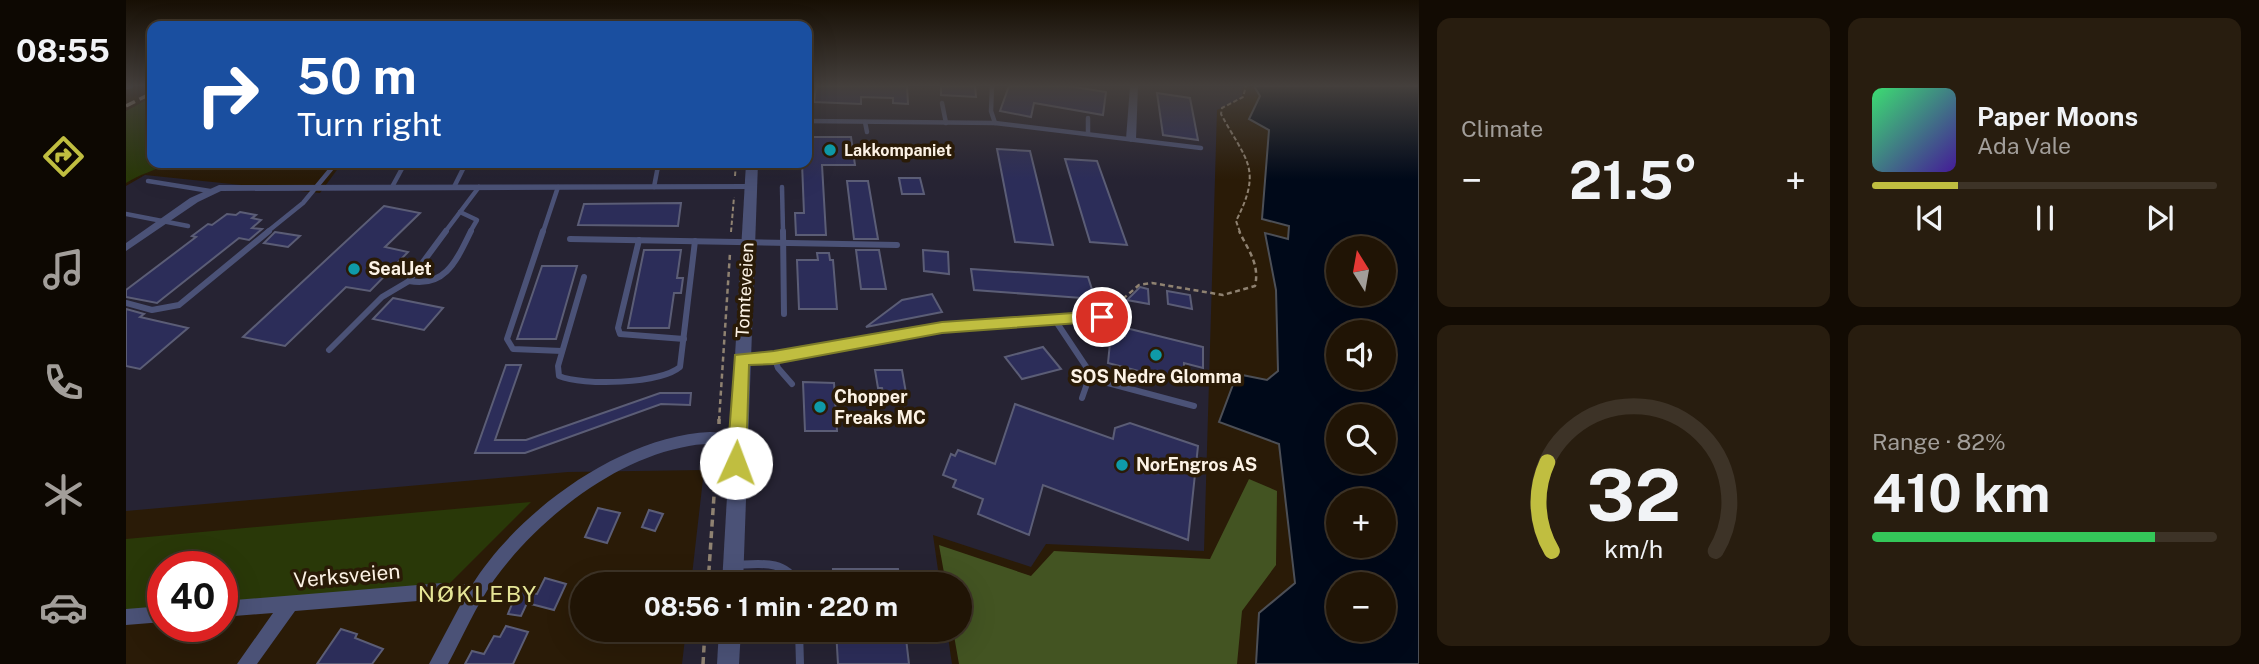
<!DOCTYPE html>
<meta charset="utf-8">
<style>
body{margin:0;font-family:"Public Sans",sans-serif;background:#281d0f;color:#f1f3f6;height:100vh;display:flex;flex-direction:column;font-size:26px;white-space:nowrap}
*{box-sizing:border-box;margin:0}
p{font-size:23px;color:#a29e9a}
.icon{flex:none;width:38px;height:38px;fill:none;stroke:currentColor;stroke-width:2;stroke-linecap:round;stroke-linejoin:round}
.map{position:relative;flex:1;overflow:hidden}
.drawer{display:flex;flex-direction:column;gap:18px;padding:18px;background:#120b03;width:840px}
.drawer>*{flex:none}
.guide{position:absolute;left:21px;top:21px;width:665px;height:147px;border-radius:14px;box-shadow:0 7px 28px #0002,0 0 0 2px #3d3327;background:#1a4fa0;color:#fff;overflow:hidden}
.needle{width:46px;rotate:349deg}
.fabs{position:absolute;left:1200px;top:236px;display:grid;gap:14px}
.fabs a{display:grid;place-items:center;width:70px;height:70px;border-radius:50%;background:#201405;box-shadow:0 7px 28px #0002,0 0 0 2px #3d3327;font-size:35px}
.speed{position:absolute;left:21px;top:551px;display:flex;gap:14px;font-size:35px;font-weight:700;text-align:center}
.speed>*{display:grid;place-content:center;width:91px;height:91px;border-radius:50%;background:#201405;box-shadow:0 7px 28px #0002,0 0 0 2px #3d3327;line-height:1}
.speed .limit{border:10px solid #d22;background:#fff;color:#111}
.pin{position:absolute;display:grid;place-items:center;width:60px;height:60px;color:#fff;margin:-30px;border:4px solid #fff;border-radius:50%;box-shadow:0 2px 7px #0007}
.me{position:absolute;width:77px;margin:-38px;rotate:2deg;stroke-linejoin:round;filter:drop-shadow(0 0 5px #0008)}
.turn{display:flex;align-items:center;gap:24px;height:147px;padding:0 35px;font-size:32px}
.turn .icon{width:91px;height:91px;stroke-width:2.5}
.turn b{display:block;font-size:49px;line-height:60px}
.big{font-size:52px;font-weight:700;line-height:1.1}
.drawer .card{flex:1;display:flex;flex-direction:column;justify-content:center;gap:10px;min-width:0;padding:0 24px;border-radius:14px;background:#281d0f}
.drawer .dial{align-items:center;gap:0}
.dial svg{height:182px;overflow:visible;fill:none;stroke:#3d3327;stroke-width:7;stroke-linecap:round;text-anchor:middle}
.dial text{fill:#f1f3f6;stroke:none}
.song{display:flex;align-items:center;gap:21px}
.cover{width:84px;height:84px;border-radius:10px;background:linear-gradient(135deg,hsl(140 70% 55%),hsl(260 70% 35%))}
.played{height:7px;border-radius:4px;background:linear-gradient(90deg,#c0be40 25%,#3d3327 25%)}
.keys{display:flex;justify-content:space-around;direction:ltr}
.heat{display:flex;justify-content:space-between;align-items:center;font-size:38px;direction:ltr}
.charge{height:10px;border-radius:5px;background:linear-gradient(90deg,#34c759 82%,#3d3327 0)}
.drawer .tiles{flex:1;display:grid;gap:18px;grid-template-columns:repeat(2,1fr)}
.trip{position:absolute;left:444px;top:572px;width:402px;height:70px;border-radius:35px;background:#201405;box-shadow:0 7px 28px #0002,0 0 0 2px #3d3327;font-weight:700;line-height:70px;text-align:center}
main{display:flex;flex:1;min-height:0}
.menu{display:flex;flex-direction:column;width:126px;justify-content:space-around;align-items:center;background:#0d0802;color:#a29e9a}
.menu .icon{width:49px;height:49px}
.menu .current{color:#c0be40}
.menu b{font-size:32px;color:#f1f3f6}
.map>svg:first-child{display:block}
</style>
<main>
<nav class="menu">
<b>08:55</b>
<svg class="icon current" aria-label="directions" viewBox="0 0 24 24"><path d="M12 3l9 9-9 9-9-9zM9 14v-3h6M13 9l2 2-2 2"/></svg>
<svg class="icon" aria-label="music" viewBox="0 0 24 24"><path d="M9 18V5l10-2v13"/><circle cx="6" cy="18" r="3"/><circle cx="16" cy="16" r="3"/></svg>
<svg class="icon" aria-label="phone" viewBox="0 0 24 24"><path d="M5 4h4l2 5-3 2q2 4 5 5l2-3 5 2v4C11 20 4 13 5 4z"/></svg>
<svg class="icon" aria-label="climate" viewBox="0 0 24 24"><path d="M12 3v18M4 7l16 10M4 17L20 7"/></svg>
<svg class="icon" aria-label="car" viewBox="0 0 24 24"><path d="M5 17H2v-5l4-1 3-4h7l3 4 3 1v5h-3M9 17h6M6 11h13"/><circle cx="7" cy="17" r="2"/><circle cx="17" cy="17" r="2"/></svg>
</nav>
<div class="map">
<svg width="1293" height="664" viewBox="0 0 1293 664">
<rect width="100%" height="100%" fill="#2a1b07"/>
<!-- industrial -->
<g fill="#262333">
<path d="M681 86H1117L1116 98 1091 110 1078 551 920 544 905 567 807 535 814 584H565L578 470 442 472 0 511V186L19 175 194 193 216 163H681Z"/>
<path d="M560 630H821L826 664H556Z"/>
</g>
<!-- green -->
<g fill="#293808">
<path d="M26 97V163H43C28 171 14 174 0 183V111Z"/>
<path d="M405 502 316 591 96 609V567H37V614L0 617V539Z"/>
</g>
<!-- forest -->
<path fill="#435422" d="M1123 479 1151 491 1150 565 1116 611 1111 664H833L827 630H835V584H820L813 545 905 576 928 551 1084 559Z"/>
<!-- water -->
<path fill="#000919" stroke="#4c4f56" stroke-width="2" fill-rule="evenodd" d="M1128 86H1293V664H1130L1133 613 1169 583 1153 444 1093 422 1111 374 1141 380 1152 371 1150 290 1139 233 1162 239 1163 226 1136 219 1143 130 1123 119 1134 96ZM1213 248H1258V294H1213ZM1213 332H1258V378H1213ZM1213 416H1258V462H1213ZM1213 500H1258V546H1213ZM1258 584V630H1213V584Z"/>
<!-- building -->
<g fill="#2c2d59" stroke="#5b5d76" stroke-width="2">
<path d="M690 86H781L782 104 767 103V98L735 97V104L688 102Z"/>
<path d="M815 86H849L850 97 815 95Z"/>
<path d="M883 86H942L980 92 977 115 908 103 905 117 874 111Z"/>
<path d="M1031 93 1064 98 1072 140 1037 135Z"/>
<path d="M681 137H725L729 165H696L700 235H670L669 213H678L676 163H681Z"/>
<path d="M871 149 904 151 927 245 889 242Z"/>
<path d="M939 159 971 161 1001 245 964 242Z"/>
<path d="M773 178H794L798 194H776Z"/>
<path d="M721 181H742L752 239H728Z"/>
<path d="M555 203 552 226 452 225 458 204Z"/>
<path d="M258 206 294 213 259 247 282 252 244 291 220 287 159 346 117 337Z"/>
<path d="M114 212 130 215 126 218 135 220 126 228 136 229 123 240 113 238 31 303 0 297V290L70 237 66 236 82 224 86 225 101 214 110 215Z"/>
<path d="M149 232 174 236 162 247 138 243Z"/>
<path d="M518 250H555L551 278H557L555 293H548L543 328H502Z"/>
<path d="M730 250H753L760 289H735Z"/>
<path d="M797 250 822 252 823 274 798 271Z"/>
<path d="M691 253H703L704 260H707L711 309H673L671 260H692Z"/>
<path d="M416 266H451L430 339H391Z"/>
<path d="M845 269 962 277 969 299 848 290Z"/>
<path d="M1014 287 1022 289 1023 304 1001 300Z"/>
<path d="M1041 291 1064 295 1066 309 1042 304Z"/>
<path d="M806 294 816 312 740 327 776 300Z"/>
<path d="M267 298 317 308 298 330 247 319Z"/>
<path d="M0 309 18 314 14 317 62 328 14 369 0 366Z"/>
<path d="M1000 328 1077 347V368L1058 363V383L982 363 985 333 999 336Z"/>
<path d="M917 347 935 369 896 379 879 357Z"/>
<path d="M380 365H395L369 440H400L534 393H565L564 405 535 404 399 453H349Z"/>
<path d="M749 370H776L780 393H757L756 388H752Z"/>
<path d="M677 382 708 383 711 431H679Z"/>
<path d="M889 404 987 439 989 428 1004 423 1072 446 1062 540 917 485 903 535 852 514 857 499 827 487 830 480 817 475 825 454 829 456 832 450 869 464Z"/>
<path d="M472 508 494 513 481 543 459 537Z"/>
<path d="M523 510 537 514 529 531 516 527Z"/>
<path d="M707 569H772L774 584H708Z"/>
<path d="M419 578 440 584 428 610 401 603 395 616 382 614 388 599 385 598 386 590 411 594Z"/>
<path d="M380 626 402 632 387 664H339L346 651 358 654 368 636 374 637Z"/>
<path d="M215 629 231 634 229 638 257 649 246 664H191Z"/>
<path d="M710 630H779L783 664H712Z"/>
</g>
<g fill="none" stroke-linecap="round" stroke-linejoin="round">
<!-- path-far2 -->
<g stroke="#8f8271" stroke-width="2" stroke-dasharray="4.5 2.5" stroke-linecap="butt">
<path d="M609 176 610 163"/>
<path d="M605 232 608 197"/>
<path d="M1114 232 1110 221C1137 168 1120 161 1095 114L1096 108 1117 97 1120 86"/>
</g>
<!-- path-far1 -->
<g stroke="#8f8271" stroke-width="2.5" stroke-dasharray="5 3.5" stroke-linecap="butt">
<path d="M984 310 1013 285 1026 283 1097 295 1129 286C1134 264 1122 250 1113 231"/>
<path d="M593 421 604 253"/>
</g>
<!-- path -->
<g stroke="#8f8271" stroke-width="3.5" stroke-dasharray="7 4.5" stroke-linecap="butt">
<path d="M593 424V419"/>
<path d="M582 584 591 452"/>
<path d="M577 664 579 630"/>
</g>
<!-- service-far2 -->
<g stroke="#4b5277" stroke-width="4.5">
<path d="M866 86 865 111 869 123"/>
<path d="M0 87 5 86"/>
<path d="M816 103 820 123"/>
<path d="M962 118V133"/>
<path d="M681 121 869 123 1075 148"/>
<path d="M739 122 741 132"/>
<path d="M22 181 84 191"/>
<path d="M266 187 279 163"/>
<path d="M328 187 340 163"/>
<path d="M528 187 532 166"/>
<path d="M656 187 657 232"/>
<path d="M334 212 351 220 344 232"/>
<path d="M0 214 62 226"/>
<path d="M141 232 177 203 210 163"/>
<path d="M319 232 353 187"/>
<path d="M417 232 432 187"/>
</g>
<!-- service-far1 -->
<g stroke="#4b5277" stroke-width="6">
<path d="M417 231 381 339 387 349 436 351"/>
<path d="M657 231 658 314"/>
<path d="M444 239 771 245"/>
<path d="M513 240 492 328 494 334 558 339"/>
<path d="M458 277 432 366 433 376C457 386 534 384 554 367L569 241"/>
<path d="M283 281C320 288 331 259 345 231"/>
<path d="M0 303 26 310 53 305 143 231"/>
<path d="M929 320 961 368 963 378 956 398"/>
<path d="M203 350 256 297 283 281 320 231"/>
<path d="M648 357 652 368 666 384"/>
<path d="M963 378 1068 406"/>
</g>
<!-- service -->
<g stroke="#4b5277" stroke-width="8">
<path d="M610 565C633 564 660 559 671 584"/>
<path d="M673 630 674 664"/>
</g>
<!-- minor -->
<g fill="#4b5277" fill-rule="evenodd">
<path d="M1004 86H1012L1010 139 1005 142 1000 139Z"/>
<path d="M625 184 628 185V189L95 191 72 202 0 251V243L64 198 93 185Z"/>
<path d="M976 313 982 317 976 321 815 331 648 362 615 365 611 363 609 360 611 357 615 355 648 352 815 323Z"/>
<path d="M584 432 616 434 618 438 616 442 611 444C595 444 579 443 563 446 488 459 412 519 368 580 350 606 337 636 322 664H303L337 600 316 599 169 611 131 664H111L147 613 96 617V601L316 583 346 585C392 511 495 436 584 432Z"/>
<path d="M37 606V622L0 625V609Z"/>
</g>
<!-- tertiary -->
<g fill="#4b5277" fill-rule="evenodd">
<path d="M620 163H632L617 584H596Z"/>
<path d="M593 630H615L613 664H591Z"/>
</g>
<!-- rail -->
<path stroke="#a09383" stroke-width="3.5" stroke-dasharray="10 5" stroke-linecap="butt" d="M0 106 26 93"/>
</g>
<!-- sky -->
<linearGradient id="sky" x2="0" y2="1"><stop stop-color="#170f04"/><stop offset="0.48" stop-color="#443f3c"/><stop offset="1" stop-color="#443f3c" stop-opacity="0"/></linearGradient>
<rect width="1293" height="179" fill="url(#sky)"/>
<!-- route -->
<path fill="#c0be40" stroke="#7d7c2a" stroke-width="2" d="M976 311 983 317 981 321 816 333 648 364 623 365 620 463 617 469 610 471 604 469 601 463 609 355 648 351 816 322Z"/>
<!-- markers -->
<g fill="#0f9aa8" stroke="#2a1b07" stroke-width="2.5">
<circle cx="704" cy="150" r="7"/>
<circle cx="228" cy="269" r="7"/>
<circle cx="1030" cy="355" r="7"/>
<circle cx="694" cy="407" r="7"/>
<circle cx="996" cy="465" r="7"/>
</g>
<g text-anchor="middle" stroke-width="7" stroke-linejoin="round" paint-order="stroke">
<!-- far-poi labels -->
<g font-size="16" font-weight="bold" fill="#fcf2e5" stroke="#2a1b07" text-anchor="start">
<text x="718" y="156">Lakkompaniet</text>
</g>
<!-- poi labels -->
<g font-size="18" font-weight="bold" fill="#fcf2e5" stroke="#2a1b07" text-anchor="start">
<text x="242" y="275">SealJet</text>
<text x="1030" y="383" text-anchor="middle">SOS Nedre Glomma</text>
<text x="708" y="403">Chopper<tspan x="708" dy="21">Freaks MC</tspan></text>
<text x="1010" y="471">NorEngros AS</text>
</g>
<!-- street labels -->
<g font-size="18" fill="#fcf2e5" stroke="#2a1b07">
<text transform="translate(619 290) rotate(-87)" y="6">Tomteveien</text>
</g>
<!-- near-street labels -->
<g font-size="21" fill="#fcf2e5" stroke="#2a1b07">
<text transform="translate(221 576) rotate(-5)" y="7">Verksveien</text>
</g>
<!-- near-neighbourhood labels -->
<g font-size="23" letter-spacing="2" fill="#e5e596" stroke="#2a1b07">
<text x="352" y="602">NØKLEBY</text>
</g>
</g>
</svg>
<div class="fabs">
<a><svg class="needle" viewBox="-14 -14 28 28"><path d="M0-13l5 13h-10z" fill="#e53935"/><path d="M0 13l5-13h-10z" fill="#a29e9a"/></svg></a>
<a><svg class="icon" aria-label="sound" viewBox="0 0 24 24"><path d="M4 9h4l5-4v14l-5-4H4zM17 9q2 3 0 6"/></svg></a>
<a><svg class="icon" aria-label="search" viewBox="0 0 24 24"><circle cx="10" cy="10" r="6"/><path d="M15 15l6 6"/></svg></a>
<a>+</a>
<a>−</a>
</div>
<div class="speed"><div class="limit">40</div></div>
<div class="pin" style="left:976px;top:317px;background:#d93025"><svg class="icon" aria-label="arrive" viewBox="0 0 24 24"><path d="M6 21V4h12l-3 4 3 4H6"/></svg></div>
<svg class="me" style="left:610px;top:463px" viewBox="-20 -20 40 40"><circle r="19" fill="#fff"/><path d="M0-13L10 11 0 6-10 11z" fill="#c0be40"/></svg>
<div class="trip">08:56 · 1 min · 220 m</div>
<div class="guide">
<div class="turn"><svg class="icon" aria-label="right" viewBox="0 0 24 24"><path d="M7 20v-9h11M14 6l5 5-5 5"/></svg><div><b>50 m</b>Turn right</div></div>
</div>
</div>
<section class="drawer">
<div class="tiles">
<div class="card"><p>Climate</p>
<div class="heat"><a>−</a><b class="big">21.5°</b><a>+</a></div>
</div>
<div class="card">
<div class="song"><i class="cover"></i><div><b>Paper Moons</b><p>Ada Vale</p></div></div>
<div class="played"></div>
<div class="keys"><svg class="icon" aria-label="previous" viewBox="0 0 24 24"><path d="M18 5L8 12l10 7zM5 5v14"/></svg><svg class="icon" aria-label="pause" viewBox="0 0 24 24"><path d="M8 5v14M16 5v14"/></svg><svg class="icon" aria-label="next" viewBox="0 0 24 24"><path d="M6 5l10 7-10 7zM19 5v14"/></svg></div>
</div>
<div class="card dial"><svg viewBox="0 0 100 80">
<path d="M14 69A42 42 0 1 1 86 69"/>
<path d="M14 69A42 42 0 0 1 12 30" stroke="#c0be40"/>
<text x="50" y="56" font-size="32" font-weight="700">32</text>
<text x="50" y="72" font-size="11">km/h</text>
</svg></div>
<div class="card"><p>Range · 82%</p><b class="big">410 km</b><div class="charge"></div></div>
</div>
</section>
</main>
